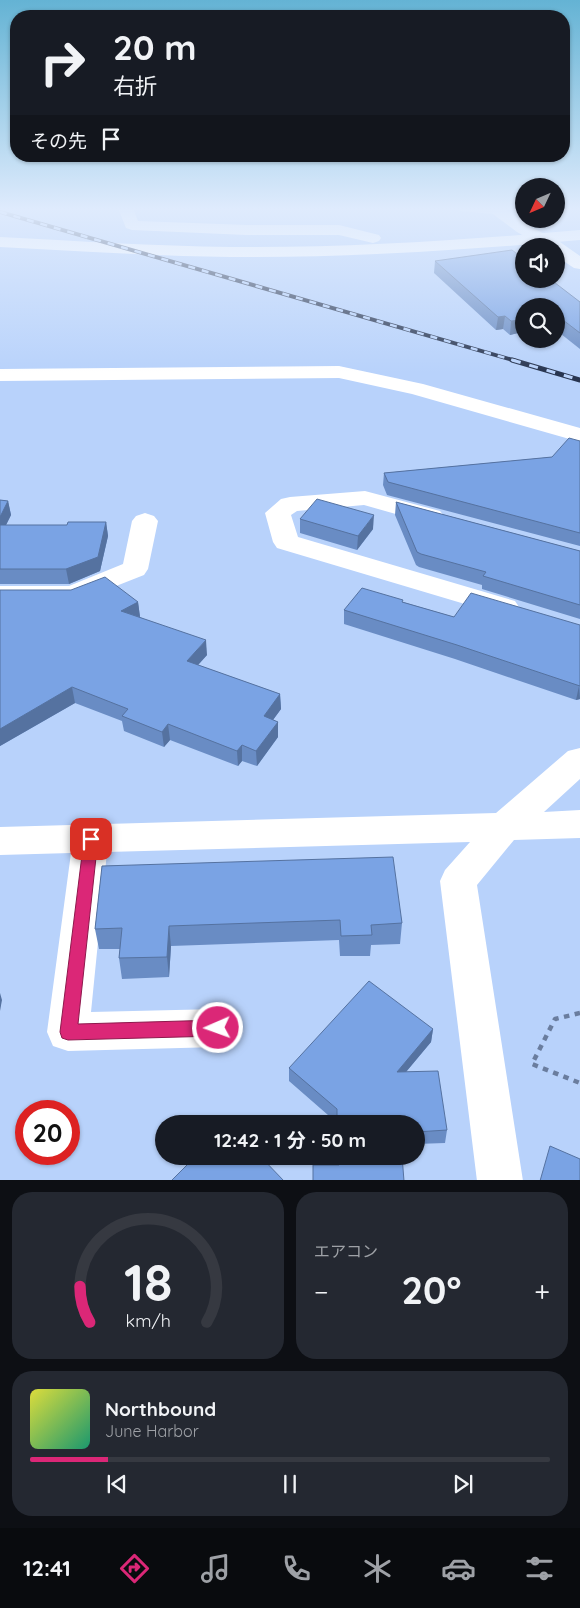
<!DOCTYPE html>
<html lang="ja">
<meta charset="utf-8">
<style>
body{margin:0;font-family:Quicksand,"Noto Sans JP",sans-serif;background:#242831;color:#f1f3f6;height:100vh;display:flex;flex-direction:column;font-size:19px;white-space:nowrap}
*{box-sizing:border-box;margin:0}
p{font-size:16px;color:#9ea1a6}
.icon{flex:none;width:28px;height:28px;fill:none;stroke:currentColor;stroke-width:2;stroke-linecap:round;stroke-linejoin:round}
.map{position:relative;height:1180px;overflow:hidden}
.side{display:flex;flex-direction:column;gap:12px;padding:12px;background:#0d0f14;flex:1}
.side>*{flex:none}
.top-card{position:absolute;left:10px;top:10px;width:560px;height:152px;border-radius:20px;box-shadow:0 1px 4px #0004;background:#171b24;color:#f1f3f6;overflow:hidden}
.needle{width:32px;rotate:226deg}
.controls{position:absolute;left:515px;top:178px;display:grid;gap:10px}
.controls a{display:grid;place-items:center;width:50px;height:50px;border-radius:50%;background:#171b24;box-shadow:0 1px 4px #0004;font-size:25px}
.speed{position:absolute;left:15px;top:1100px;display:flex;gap:10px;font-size:25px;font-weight:700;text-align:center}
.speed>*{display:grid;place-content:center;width:65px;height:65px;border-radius:50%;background:#171b24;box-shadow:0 1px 4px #0004;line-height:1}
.speed .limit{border:8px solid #d22;background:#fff;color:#111}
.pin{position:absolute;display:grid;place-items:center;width:42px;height:42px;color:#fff;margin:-21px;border-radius:10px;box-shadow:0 2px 8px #0006}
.me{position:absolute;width:55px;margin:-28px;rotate:268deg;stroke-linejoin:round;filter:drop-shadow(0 0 4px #0008)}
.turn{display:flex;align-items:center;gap:18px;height:105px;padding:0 20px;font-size:22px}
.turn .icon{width:65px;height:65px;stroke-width:2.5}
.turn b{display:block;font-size:35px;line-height:42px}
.then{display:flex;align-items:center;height:48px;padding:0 20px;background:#0003;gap:10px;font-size:19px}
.big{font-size:38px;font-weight:700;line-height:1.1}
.side .tile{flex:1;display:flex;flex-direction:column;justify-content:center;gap:8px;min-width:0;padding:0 18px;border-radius:20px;background:#242831}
.side .dial{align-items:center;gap:0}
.dial svg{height:130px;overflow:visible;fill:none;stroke:#363941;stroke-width:7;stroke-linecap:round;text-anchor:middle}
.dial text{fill:#f1f3f6;stroke:none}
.song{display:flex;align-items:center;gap:15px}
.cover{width:60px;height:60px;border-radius:8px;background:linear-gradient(135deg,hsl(60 70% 55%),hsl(160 70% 35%))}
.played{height:5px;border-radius:2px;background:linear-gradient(90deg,#db2777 15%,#363941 15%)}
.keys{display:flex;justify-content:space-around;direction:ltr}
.heat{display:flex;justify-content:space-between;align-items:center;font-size:28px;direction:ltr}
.side .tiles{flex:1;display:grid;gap:12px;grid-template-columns:1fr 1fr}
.tile:last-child{grid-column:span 2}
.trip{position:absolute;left:155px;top:1115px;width:270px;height:50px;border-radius:25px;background:#171b24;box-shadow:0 1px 4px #0004;font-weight:700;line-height:50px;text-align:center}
.menu{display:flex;height:80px;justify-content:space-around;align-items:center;background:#090b0e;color:#9ea1a6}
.menu .icon{width:35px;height:35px}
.menu .current{color:#db2777}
.menu b{font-size:22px;color:#f1f3f6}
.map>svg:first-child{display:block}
</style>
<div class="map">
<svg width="580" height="1181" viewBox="0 0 580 1181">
<rect width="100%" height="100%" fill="#b8d2fb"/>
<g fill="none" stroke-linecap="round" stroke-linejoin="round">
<!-- path -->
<path stroke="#6a7d9e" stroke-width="4.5" stroke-dasharray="5.5 5.5" stroke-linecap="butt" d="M580 1013 555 1019 532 1064 580 1083"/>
<!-- minor -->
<g fill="#fff" fill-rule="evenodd">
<path d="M118 208H133L138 221 247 225H339L379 235 381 238 379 241 373 243 339 235H247L132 230 126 228Z"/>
<path d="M458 208H504L529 226 560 242 580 256V269L574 268 556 256V246H542L517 232 493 214 461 211Z"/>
<path d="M339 366 423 384 580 428V442L412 394 339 378 0 381V369Z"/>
<path d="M365 491 440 511 444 516 440 521 431 524 364 505 297 511 291 515 298 537 515 601 519 607 515 613 505 616 495 613 277 548 273 542 265 513 281 499 290 497Z"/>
<path d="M145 513 154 516 158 521 148 569 144 575 73 603 0 604V586H69L123 564 132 521 136 516Z"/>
<path d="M580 748V779L544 812 580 810V838L514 840 477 885 523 1181H477L440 881 445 870 470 842 107 852 91 1012 218 1009 233 1014 239 1028 233 1042 218 1047 68 1051 53 1046 47 1032 71 853 0 855V827L496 813 568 751Z"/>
</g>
<!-- highway -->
<path fill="#fff" fill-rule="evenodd" d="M580 230V240C464 250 348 258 231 257 154 256 77 251 0 247V237C77 241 154 246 231 247 348 248 464 240 580 230Z"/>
<defs>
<path id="rail-far1" d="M0 212 516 361"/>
<path id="rail" d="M512 360 580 380"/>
</defs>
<!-- rail-far1 casing -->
<use href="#rail-far1" stroke="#283550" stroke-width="4"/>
<!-- rail casing -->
<use href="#rail" stroke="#283550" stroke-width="5"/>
<!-- rail-far1 -->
<use href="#rail-far1" stroke="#b8d2fb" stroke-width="2.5" stroke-dasharray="7" stroke-linecap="butt"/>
<!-- rail -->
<use href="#rail" stroke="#b8d2fb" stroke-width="3" stroke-dasharray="9" stroke-linecap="butt"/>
</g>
<!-- wall -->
<g fill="#698cc4">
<path d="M435 261 580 302V349L561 334 524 306V338L518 333 510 335 503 329 496 330 434 273Z"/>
<path d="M580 441V546L387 495 383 485 384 473 552 457Z"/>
<path d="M0 500 8 501 11 515 6 525H67L106 522 108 536 100 571 69 584H0Z"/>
<path d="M396 502 580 551V619L482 589V585L419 567 416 565 395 515Z"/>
<path d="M300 519 373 529 357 550 300 533Z"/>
<path d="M0 590 138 602 140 617 207 655 198 665 280 694 281 709 273 720 278 722V737L257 766 242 761 238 766 170 740 164 747 124 731 122 721 75 703 0 746Z"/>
<path d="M403 602 454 617 580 625V699L576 700 455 659 344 624V610Z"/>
<path d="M102 866 402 923 400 944 371 945 370 956H340L339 940 171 946 169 977 122 979 119 958 120 949H99L95 929Z"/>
<path d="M433 1029 431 1042 406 1072 447 1130 445 1143 416 1144V1124H336V1122L289 1081V1068Z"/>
</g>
<!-- shaded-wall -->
<g fill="#5572a0">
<path d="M505 316 503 329 496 330 498 317Z"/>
<path d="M520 320 518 333 510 335 511 321Z"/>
<path d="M563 320 561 334H556V321Z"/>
<path d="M8 501 11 515 0 537V517Z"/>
<path d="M374 515 373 529 357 550 358 536Z"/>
<path d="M106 522 108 536 100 571 69 584 66 569Z"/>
<path d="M138 602 140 617 121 611Z"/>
<path d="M206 640 207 655 188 676 187 661Z"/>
<path d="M579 686 580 699 576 700Z"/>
<path d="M72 687 75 703 0 746V729Z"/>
<path d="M280 694 281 709 264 732V716Z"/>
<path d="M278 722V737L257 766 256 751Z"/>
<path d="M168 724 170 740 164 747 162 732Z"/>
<path d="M242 745V761L238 766 237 751Z"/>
<path d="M169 926 171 946 169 977 167 957Z"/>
<path d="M0 993 2 1000 0 1011Z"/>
<path d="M433 1029 431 1042 395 1085 397 1072Z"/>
</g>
<!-- building -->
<g fill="#7aa3e4" stroke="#5572a0">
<path d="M512 250 524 259V279H550L580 302V333L563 320 556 321V306H524V323L520 320 511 321 505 316 498 317 435 261Z"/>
<path d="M569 438 580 441V533L388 482 384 473 552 457Z"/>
<path d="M317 499 374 515 358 536 300 519Z"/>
<path d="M0 500 8 501 0 517Z"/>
<path d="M396 502 580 551V605L483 576 486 572 421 554 417 552Z"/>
<path d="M68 522H106L98 557 66 569H0V525H67Z"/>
<path d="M105 577 138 602 121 611 206 640 187 661 280 694 264 716 278 722 256 751 242 745 237 751 168 724 162 732 122 716 128 709 72 687 0 729V590H71Z"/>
<path d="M362 588 403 600 402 602 454 617 471 593 580 625V686L457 645 344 610Z"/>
<path d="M393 857 402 923 371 925 372 935 341 936 340 920 169 926 167 957 119 958 122 928 95 929 102 866Z"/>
<path d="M369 981 433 1029 397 1072 438 1071 447 1130 416 1132V1124H337V1109L289 1068Z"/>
<path d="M550 1146 580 1159V1181H540Z"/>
<path d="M196 1156H260L284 1181H171Z"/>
<path d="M339 1156H402L404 1181H313V1165H339Z"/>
</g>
<!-- sky -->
<linearGradient id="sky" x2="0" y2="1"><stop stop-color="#64b3d4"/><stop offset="0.56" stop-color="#dfebfd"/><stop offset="1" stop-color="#dfebfd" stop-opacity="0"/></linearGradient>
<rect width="580" height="373" fill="url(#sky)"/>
<!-- route -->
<path fill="#db2777" stroke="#8e194d" d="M91 833 96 835 98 839 78 1024 218 1020 225 1023 227 1028 225 1034 218 1036 68 1040 62 1038 60 1032 84 839 86 835Z"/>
</svg>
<div class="controls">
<a><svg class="needle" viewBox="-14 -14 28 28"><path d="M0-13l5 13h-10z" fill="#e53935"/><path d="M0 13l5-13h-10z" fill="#9ea1a6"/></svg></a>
<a><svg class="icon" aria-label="sound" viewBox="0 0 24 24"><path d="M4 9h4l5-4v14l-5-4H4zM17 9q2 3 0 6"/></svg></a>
<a><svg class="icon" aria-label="search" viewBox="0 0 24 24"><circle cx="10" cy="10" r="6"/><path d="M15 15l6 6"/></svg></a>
</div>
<div class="speed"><div class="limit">20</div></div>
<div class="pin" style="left:91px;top:839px;background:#d93025"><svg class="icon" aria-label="arrive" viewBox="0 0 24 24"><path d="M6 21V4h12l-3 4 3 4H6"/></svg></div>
<svg class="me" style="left:218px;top:1028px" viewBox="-20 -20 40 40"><circle r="17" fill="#db2777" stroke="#fff" stroke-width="3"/><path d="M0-11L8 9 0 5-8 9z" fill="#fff"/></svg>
<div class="trip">12:42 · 1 分 · 50 m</div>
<div class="top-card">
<div class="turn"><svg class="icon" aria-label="right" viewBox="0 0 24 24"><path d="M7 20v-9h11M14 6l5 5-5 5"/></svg><div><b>20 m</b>右折</div></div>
<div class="then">その先<svg class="icon" aria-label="arrive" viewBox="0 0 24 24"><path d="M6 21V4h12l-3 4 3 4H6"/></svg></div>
</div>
</div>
<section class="side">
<div class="tiles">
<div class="tile dial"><svg viewBox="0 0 100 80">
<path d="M14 69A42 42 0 1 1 86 69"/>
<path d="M14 69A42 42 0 0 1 8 47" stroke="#db2777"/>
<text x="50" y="56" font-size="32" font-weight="700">18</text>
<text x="50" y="72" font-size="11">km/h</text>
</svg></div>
<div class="tile"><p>エアコン</p>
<div class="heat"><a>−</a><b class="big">20°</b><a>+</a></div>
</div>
<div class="tile">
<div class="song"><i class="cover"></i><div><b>Northbound</b><p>June Harbor</p></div></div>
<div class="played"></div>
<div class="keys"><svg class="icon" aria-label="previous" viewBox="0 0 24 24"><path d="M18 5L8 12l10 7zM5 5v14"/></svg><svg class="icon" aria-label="pause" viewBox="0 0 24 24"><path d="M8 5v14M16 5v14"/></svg><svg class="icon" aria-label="next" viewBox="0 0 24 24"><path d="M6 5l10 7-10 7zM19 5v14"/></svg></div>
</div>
</div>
</section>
<nav class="menu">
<b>12:41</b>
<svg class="icon current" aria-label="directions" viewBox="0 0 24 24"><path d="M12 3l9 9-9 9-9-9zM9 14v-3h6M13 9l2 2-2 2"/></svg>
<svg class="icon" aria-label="music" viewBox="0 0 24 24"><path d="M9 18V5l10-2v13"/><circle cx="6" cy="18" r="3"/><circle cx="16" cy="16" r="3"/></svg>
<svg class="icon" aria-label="phone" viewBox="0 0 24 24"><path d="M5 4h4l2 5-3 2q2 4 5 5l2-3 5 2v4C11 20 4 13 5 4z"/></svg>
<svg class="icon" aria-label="climate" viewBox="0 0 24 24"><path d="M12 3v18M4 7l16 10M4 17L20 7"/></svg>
<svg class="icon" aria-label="car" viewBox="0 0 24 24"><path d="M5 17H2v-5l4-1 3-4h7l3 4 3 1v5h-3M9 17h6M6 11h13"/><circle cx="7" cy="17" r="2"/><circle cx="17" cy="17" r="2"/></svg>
<svg class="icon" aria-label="filters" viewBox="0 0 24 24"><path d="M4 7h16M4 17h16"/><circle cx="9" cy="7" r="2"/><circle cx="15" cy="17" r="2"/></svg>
</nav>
